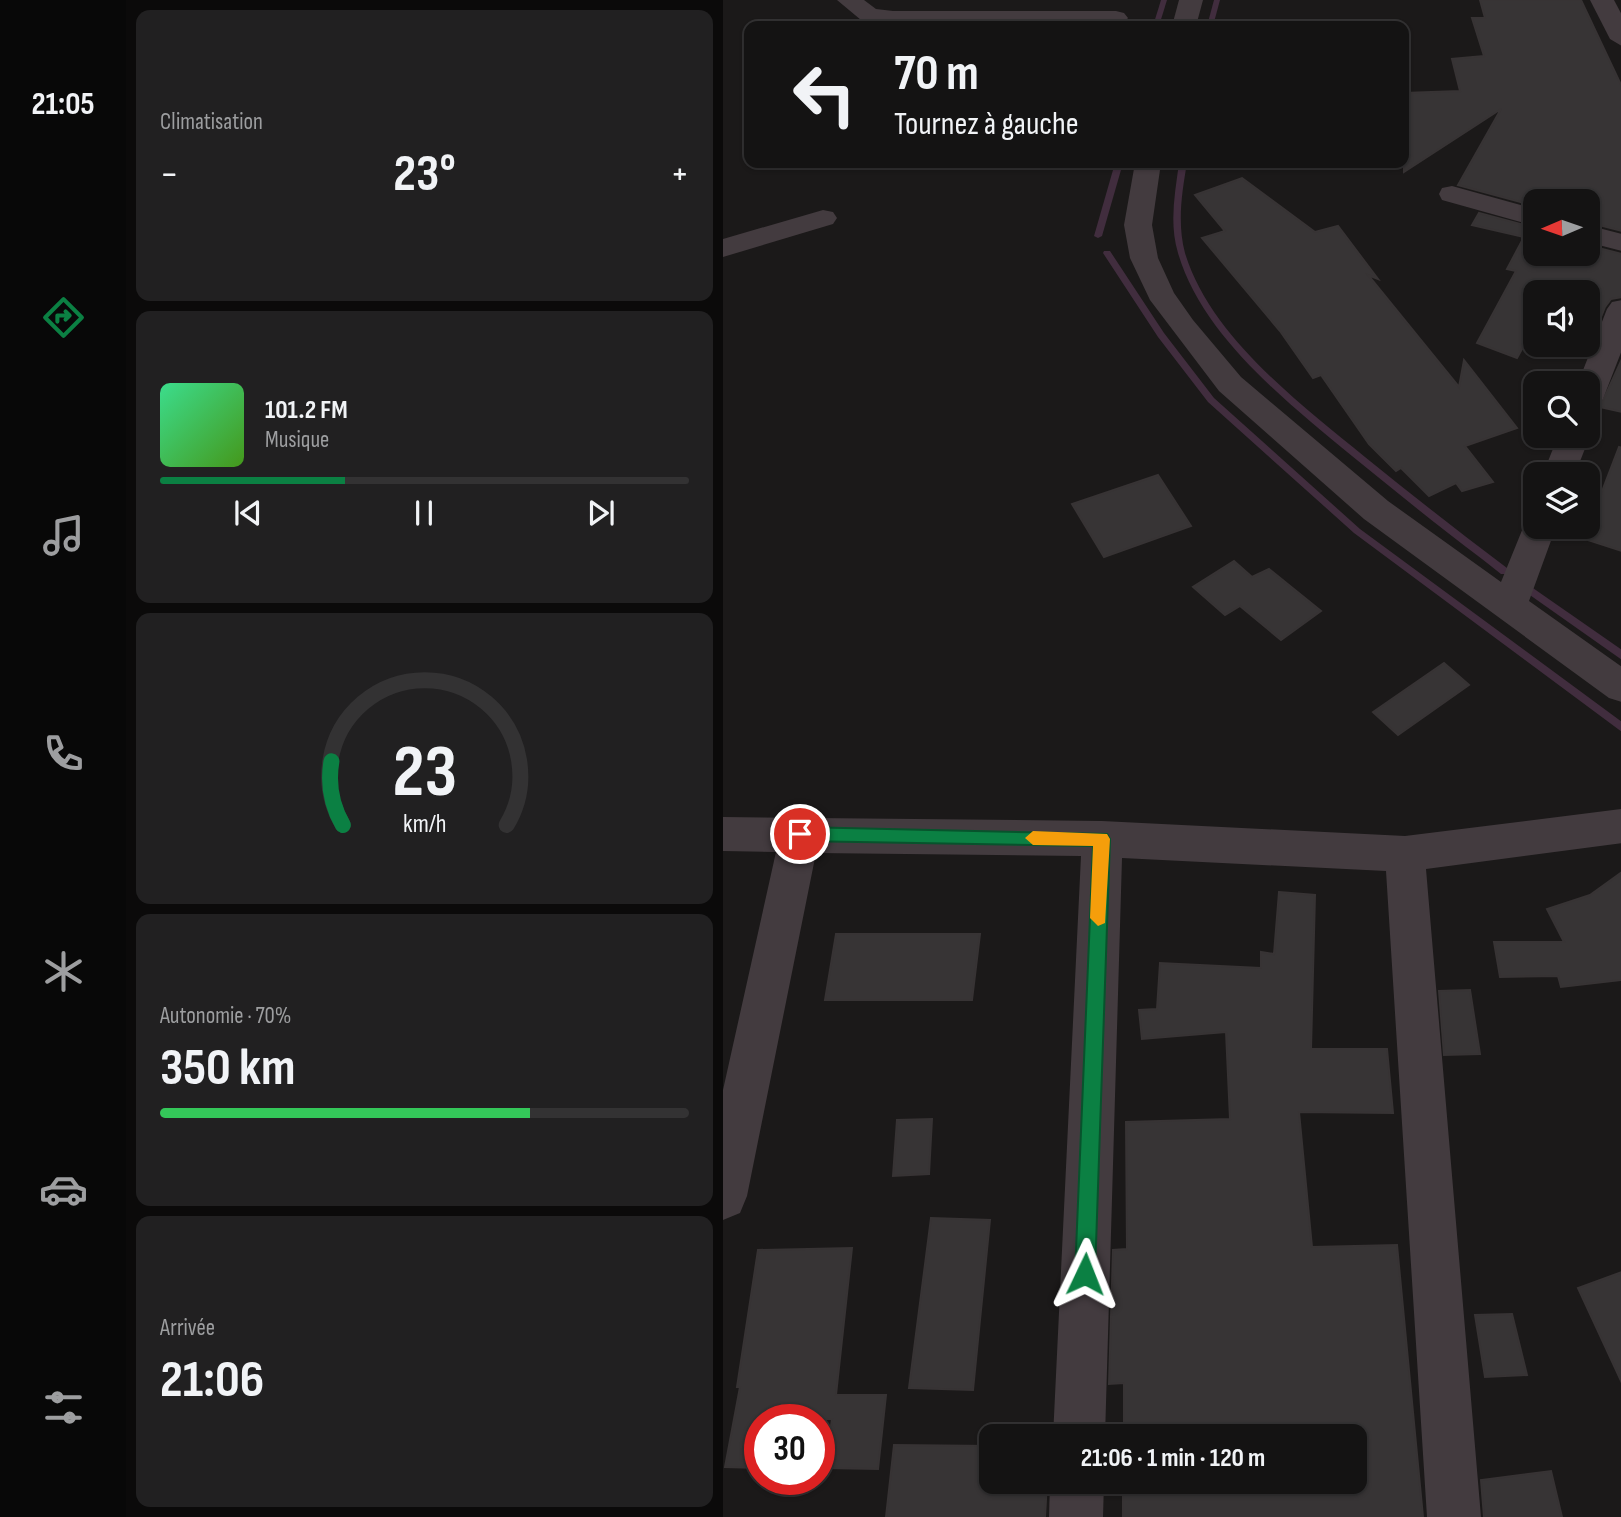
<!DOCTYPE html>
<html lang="fr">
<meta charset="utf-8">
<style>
body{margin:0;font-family:"Sofia Sans Condensed",sans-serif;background:#212021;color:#f1f3f6;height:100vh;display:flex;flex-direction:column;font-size:26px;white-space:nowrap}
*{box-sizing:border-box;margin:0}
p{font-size:23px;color:#9d9ea0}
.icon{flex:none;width:38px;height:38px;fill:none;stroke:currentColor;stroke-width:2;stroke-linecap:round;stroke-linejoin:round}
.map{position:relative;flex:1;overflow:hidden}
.details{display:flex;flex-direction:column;gap:10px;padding:10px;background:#0b0a0a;width:597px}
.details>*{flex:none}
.top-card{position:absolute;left:21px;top:21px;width:665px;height:147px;border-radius:14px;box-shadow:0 2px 5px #0004,0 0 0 2px #333233;background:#141313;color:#f1f3f6;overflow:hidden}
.needle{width:46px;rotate:268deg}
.controls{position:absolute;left:800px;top:189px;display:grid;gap:14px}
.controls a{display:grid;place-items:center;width:77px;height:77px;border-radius:14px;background:#141313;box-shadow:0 2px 5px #0004,0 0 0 2px #333233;font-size:35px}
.speed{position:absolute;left:21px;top:1404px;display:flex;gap:14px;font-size:35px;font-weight:700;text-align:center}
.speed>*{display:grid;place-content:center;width:91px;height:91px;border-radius:50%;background:#141313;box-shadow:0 2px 5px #0004,0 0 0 2px #333233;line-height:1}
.speed .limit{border:10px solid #d22;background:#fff;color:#111}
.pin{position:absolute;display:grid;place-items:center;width:60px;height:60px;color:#fff;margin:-30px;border:4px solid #fff;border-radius:50%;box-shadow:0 2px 7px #0007}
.me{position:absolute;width:77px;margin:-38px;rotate:2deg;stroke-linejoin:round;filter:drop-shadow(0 0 5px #0008)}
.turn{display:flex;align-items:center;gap:24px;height:147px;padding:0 35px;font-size:32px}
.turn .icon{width:91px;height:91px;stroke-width:2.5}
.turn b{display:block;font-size:49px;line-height:60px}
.big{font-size:52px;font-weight:700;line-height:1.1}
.details .widget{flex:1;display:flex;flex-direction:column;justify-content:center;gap:10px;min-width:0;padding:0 24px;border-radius:14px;background:#212021}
.details .dial{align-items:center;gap:0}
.dial svg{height:182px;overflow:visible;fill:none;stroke:#333233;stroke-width:7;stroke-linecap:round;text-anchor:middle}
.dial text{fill:#f1f3f6;stroke:none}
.song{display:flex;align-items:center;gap:21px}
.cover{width:84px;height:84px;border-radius:10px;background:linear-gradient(135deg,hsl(150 70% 55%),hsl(100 70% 35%))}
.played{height:7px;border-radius:4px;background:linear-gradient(90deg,#0b8043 35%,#333233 35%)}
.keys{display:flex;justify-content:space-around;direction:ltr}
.heat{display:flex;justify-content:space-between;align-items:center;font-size:38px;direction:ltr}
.charge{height:10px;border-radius:5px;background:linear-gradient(90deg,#34c759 70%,#333233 0)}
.trip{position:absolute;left:256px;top:1424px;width:388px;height:70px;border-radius:14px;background:#141313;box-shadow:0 2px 5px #0004,0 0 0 2px #333233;font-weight:700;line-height:70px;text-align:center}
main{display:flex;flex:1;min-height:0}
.dock{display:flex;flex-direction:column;width:126px;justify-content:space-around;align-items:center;background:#080808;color:#9d9ea0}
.dock .icon{width:49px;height:49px}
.dock .active{color:#0b8043}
.dock b{font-size:32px;color:#f1f3f6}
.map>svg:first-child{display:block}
</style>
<main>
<nav class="dock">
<b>21:05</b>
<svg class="icon active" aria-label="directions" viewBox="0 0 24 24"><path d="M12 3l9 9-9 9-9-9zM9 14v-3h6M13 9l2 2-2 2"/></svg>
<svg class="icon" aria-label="music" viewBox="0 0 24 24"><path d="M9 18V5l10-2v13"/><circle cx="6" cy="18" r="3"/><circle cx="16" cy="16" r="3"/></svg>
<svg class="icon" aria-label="phone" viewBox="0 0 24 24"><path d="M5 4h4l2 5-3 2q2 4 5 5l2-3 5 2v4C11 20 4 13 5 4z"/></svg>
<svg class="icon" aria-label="climate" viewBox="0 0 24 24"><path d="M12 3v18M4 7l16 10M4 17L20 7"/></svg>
<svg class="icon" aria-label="car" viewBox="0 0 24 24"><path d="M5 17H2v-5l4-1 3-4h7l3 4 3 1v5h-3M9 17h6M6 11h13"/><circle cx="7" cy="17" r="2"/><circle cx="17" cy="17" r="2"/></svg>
<svg class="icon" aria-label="filters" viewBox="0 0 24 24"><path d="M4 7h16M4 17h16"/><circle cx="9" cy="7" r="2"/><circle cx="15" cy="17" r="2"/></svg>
</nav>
<section class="details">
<div class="widget"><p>Climatisation</p>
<div class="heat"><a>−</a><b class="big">23°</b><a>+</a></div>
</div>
<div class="widget">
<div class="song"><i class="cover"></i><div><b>101.2 FM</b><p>Musique</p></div></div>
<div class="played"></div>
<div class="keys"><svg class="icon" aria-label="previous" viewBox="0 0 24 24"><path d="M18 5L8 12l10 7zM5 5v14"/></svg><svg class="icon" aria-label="pause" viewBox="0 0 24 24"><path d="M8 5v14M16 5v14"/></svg><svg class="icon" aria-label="next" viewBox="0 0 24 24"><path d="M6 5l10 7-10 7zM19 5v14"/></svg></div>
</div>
<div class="widget dial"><svg viewBox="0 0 100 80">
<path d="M14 69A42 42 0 1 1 86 69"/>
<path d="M14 69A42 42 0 0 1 9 41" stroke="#0b8043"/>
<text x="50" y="56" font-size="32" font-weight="700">23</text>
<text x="50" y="72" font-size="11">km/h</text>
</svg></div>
<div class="widget"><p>Autonomie · 70%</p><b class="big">350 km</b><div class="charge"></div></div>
<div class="widget"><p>Arrivée</p><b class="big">21:06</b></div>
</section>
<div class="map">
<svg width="899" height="1517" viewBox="0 0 899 1517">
<rect width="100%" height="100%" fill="#1b1919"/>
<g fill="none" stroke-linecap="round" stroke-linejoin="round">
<!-- stream -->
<g fill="#412d3e" fill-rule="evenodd">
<path d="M438 0H444L436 26H430Z"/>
<path d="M491 0H497L490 26H484Z"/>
<path d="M392 163H400L379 236 375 238 371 236Z"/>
<path d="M456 163H464C459 192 454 223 462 253 487 336 577 404 642 457 689 495 736 532 784 568L786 571 784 574H778L759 559C715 526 672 491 629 456 565 403 479 336 455 253 446 223 452 193 456 163Z"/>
<path d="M381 251H387L441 333 491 398 637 529 899 722V732L631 533 485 402 435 337 380 253Z"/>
<path d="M807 586 899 650V660L804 593 802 590 804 587Z"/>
</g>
</g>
<!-- building -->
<g fill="#373435" stroke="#373334" stroke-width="2">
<path d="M757 0H858L899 87V231L864 222V201H812V206L735 185 778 109 681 172V93L737 91 729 59 761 56 749 18H762Z"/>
<path d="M519 178 592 232 615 226 655 279 645 275 736 387 741 360 794 428 742 446 770 482 739 491 733 483 706 496 678 468 673 471 646 444 598 375 590 378 557 331 479 238 502 231 472 195Z"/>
<path d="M756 213 812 228V254H864V245L899 254V297L888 299 882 307 864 352V348L854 345H864V292H812V331H809L794 358 754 343 793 271 784 269 801 237 749 225Z"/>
<path d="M899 359V412L877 407Z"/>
<path d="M896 447 899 448V551L865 540V528Z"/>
<path d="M435 475 468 526 381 557 349 504Z"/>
<path d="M511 561 529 577 546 569 598 611 558 640 517 606 502 615 470 587Z"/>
<path d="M721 663 746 685 675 735 650 712Z"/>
<path d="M899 872V980L838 987 835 976 777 977 771 942H841L824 909 867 895Z"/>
<path d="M556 892 592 895 588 1049H664L670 1113 576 1112 589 1247 674 1245 700 1517H400V1482H632V1437H401V1383L386 1384 390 1250 404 1249 403 1122 507 1119 503 1032 419 1039 416 1010 434 1009 437 963 538 968V952L551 954Z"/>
<path d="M113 934H257L249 1000H102Z"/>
<path d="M747 990 757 1054 721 1055 716 991Z"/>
<path d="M209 1119 206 1174 170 1176 174 1120Z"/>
<path d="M208 1218 267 1220 250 1390 186 1388Z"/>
<path d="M129 1248 113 1395H163L155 1469 102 1468 109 1419H37V1468L2 1467 17 1387H14L35 1250Z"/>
<path d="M899 1272V1383L855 1288Z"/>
<path d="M789 1314 804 1375 762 1377 752 1315Z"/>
<path d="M171 1445 268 1446V1482H324L322 1517H163Z"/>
<path d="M828 1471 839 1517H761L758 1480Z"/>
</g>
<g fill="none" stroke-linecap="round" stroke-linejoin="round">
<!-- minor -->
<g fill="#433b3f" fill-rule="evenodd">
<path d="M114 0H141L153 9 170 11H393L401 13 405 18 401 23 393 25H170L138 20Z"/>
<path d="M456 0H480L473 26H449Z"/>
<path d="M867 0H891L899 15V46L887 39Z"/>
<path d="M412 163H438L429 225 435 258 451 293 470 320 518 377 665 501 778 582 804 518 812 516V527H833L806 601 899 667V702L886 698 641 519 496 391 427 300 407 258 401 225Z"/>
<path d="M729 186 812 209V226L719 200 716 194 719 188Z"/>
<path d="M100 210 110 212 114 218 110 224 0 257V239Z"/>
<path d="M864 225 899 234V251L864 242Z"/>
<path d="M899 300V350L880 399 875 406 864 409V383H855L884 309 889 302Z"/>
<path d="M864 432 867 436 852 474H820L835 436H864Z"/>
<path d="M899 809V843L703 869 758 1517H704L663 871 399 858 382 1437H330L358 856 93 853 24 1196 17 1213 0 1220V1090L53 852 0 851V817L379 821 682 836Z"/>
<path d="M327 1482H381L380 1517H326Z"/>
</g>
</g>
<!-- route -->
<path fill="#0b8043" stroke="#07532c" stroke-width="2" d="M77 827 384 834 387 839 372 1274 369 1281 362 1284 355 1281 352 1274 370 846 77 841 69 834Z"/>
<!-- slow -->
<path fill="#f59e0b" d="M310 831 384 834 387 839 382 923 375 926 367 918 370 846 310 845 302 838Z"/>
</svg>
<div class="controls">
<a><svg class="needle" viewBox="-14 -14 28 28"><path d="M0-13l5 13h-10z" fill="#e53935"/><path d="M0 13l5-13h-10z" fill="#9d9ea0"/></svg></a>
<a><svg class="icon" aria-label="sound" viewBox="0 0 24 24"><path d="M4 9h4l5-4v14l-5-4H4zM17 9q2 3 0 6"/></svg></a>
<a><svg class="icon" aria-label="search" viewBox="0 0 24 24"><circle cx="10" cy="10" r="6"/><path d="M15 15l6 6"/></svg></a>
<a><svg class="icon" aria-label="layers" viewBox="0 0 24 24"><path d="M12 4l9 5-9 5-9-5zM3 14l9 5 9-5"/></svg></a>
</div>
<div class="speed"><div class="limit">30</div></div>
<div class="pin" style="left:77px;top:834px;background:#d93025"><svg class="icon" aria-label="arrive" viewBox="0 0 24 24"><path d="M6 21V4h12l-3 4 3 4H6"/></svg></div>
<svg class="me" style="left:362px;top:1274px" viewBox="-20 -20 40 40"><path d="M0-17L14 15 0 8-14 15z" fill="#0b8043" stroke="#fff" stroke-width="4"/></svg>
<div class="trip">21:06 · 1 min · 120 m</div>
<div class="top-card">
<div class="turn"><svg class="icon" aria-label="left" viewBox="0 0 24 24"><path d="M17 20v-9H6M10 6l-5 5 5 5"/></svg><div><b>70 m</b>Tournez à gauche</div></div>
</div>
</div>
</main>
